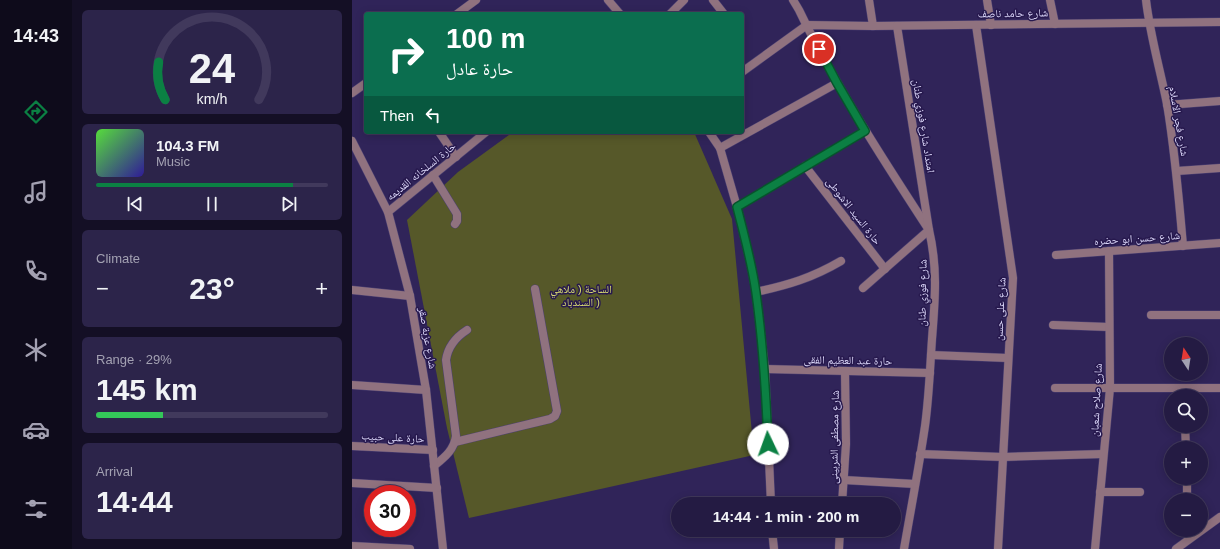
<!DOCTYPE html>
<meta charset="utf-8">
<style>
body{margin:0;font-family:Arial,"Noto Naskh Arabic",sans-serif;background:#2c244a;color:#f1f3f6;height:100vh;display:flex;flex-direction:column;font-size:15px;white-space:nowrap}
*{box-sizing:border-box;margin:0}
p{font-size:13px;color:#a3a1b2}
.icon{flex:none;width:22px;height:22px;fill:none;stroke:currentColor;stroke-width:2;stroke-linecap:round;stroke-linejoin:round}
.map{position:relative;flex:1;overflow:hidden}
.drawer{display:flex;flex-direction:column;gap:10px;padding:10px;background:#140f25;width:280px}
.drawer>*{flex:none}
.guide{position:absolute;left:12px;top:12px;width:380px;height:122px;border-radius:4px;box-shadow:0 2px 10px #0003,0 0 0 1px #41395c;background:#0b6e4f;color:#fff;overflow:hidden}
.needle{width:26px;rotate:348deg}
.buttons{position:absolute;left:812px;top:337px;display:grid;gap:8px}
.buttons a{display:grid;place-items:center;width:44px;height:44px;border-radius:50%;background:#241b43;box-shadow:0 2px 10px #0003,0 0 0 1px #41395c;font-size:20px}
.speed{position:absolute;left:12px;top:485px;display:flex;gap:8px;font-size:20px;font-weight:700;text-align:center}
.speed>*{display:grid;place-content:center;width:52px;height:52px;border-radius:50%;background:#241b43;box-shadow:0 2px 10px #0003,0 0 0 1px #41395c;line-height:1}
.speed .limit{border:6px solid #d22;background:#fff;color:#111}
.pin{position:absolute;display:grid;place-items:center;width:34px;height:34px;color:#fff;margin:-17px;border:2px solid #fff;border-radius:50%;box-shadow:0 1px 4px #0007}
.me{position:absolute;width:44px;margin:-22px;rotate:357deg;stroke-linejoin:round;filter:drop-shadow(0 0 3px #0008)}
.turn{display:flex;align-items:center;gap:14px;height:84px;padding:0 16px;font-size:18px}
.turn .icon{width:52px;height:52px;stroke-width:2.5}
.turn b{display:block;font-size:28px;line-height:34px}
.then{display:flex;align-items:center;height:38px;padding:0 16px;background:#0003;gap:8px;font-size:15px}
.big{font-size:30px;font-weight:700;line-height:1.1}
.drawer .card{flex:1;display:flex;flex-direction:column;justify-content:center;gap:6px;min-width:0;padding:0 14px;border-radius:6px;background:#2c244a}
.drawer .dial{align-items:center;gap:0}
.dial svg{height:104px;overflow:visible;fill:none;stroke:#41395c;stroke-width:7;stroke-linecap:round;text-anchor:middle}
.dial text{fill:#f1f3f6;stroke:none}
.song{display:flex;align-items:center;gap:12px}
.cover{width:48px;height:48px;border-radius:6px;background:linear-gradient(135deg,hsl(110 70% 55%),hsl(250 70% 35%))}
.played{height:4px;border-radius:2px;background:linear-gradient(90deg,#0b8043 85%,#41395c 85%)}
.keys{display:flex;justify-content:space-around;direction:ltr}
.heat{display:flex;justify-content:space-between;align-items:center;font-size:22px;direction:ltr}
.charge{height:6px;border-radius:3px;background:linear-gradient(90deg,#34c759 29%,#41395c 0)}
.trip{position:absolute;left:319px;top:497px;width:230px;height:40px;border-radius:20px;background:#241b43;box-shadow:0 2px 10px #0003,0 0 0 1px #41395c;font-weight:700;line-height:40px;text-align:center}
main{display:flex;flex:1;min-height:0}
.tab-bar{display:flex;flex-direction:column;width:72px;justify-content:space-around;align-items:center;background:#0e0b1b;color:#a3a1b2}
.tab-bar .icon{width:28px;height:28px}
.tab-bar .selected{color:#0b8043}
.tab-bar b{font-size:18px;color:#f1f3f6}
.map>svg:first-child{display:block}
</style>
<main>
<nav class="tab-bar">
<b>14:43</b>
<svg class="icon selected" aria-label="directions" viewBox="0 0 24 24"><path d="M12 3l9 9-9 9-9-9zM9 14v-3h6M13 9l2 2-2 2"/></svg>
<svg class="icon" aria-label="music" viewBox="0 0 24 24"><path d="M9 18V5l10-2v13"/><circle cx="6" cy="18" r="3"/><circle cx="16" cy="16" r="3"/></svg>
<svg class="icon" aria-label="phone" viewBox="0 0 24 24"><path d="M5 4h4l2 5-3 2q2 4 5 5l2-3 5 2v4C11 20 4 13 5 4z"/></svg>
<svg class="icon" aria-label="climate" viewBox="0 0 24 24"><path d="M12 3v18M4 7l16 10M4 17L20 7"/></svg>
<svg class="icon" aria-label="car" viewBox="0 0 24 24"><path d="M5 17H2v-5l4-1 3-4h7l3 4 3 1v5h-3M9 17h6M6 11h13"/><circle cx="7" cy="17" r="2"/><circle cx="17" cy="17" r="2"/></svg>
<svg class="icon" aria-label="filters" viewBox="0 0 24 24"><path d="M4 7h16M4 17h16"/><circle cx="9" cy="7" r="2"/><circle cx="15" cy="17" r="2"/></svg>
</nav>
<section class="drawer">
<div class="card dial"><svg viewBox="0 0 100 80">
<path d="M14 69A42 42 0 1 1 86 69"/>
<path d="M14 69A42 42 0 0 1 9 40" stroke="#0b8043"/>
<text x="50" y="56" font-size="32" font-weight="700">24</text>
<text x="50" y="72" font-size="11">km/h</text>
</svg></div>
<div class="card">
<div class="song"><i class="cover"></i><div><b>104.3 FM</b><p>Music</p></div></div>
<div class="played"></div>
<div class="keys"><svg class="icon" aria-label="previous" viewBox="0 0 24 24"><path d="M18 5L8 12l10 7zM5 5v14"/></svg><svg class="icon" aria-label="pause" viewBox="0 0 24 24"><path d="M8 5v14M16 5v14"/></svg><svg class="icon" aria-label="next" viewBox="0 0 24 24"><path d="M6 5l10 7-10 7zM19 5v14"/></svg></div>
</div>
<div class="card"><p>Climate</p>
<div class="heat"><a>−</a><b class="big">23°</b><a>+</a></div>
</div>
<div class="card"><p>Range · 29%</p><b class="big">145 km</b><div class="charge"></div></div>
<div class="card"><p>Arrival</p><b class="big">14:44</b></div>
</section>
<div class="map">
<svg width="868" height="549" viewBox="0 0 868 549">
<rect width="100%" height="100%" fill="#302459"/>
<!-- green -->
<path fill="#565829" d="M161 132H342L380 219 402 455 117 518 95 428 55 220 106 172Z"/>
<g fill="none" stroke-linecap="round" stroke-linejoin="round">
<defs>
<g id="service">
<path d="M81 175 105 214V221L103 224"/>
<path d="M103 442 198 419 203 416 205 411 183 289"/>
<path d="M82 466C93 457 102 450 104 436L94 360C96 346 104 337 115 330"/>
</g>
<g id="minor">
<path d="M256 0 268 14"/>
<path d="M361 0 372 14"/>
<path d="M441 0 447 10C484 87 530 158 577 230 586 268 583 300 580 339 578 368 577 397 573 426 567 467 559 508 552 549"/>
<path d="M517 0 521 26"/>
<path d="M635 0 639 25"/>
<path d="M698 0 703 24"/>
<path d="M794 0C798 35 808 69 815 104 823 151 827 199 831 246"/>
<path d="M105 14 124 0"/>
<path d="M318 14 332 0"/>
<path d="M624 25 661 278 646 549"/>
<path d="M390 72 455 25 521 26 868 22"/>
<path d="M0 93 14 83"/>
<path d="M815 105 868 101"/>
<path d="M87 132 104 157"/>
<path d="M357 132 368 148 385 207 398 260 404 292 413 369 419 504"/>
<path d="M0 141 36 212 58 296 74 390 91 549"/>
<path d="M368 148 485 83"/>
<path d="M453 166 533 269"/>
<path d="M825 171 868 168"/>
<path d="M385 207 513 131"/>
<path d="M36 212 134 132"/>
<path d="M704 255 868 243"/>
<path d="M511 288 577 230 545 26"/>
<path d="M0 290 58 296"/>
<path d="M404 292C436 285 460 278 489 261"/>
<path d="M799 315H868"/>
<path d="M701 325 757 327"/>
<path d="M579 355 656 358"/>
<path d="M413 369 578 373"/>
<path d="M0 385 74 390"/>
<path d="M703 388H868"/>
<path d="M833 426 834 448"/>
<path d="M0 446 81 450"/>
<path d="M568 454 651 457 751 454"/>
<path d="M835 478V500"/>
<path d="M492 480 563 484"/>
<path d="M0 483 85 488"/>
<path d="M748 492H788"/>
<path d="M490 504 494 444 493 371"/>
<path d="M420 530 422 549"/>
<path d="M0 546 58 549"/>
<path d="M487 549 488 530"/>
<path d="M743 549 758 388 757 251"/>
<path d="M824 549 868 517"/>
</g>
</defs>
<!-- service casing -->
<use href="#service" stroke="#4c4173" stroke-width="9"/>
<!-- minor casing -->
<use href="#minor" stroke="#4c4173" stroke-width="9"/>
<!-- service -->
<use href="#service" stroke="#90727f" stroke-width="8"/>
<!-- minor -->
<use href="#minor" stroke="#90727f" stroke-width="8"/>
</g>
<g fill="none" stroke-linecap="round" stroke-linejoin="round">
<defs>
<path id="route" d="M416 444C414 393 411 343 404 293 400 263 392 235 385 207L513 131 485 83 467 49"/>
</defs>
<!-- route casing -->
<use href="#route" stroke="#07532c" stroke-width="10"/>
<!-- route -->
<use href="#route" stroke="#0b8043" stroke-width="7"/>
</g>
<g text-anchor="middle" stroke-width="3" stroke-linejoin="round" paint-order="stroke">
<!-- street labels -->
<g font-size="11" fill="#dcd8fa" stroke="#27194e">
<text transform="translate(661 13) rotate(-1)" y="4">شارع حامد ناصف</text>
<text transform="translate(827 121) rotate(80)" y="4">شارع فجر الاسلام</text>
<text transform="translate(572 126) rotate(81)" y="4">امتداد شارع فوزي طنان</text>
<text transform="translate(69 171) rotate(-39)" y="4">حارة السلخانه القديمه</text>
<text transform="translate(502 211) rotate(52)" y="4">حارة السيد الاشوطى</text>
<text transform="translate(785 238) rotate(-4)" y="4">شارع حسن ابو حضره</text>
<text transform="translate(570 293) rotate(-89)" y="4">شارع فوزي طنان</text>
<text transform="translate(648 309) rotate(-87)" y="4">شارع على حسن</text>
<text transform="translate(76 338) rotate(80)" y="4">شارع عزبة صقر</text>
<text transform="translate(496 360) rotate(1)" y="4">حارة عبد العظيم الفقى</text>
<text transform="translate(744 400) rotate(-87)" y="4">شارع صلاح شعبان</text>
<text transform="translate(41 437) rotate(3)" y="4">حارة على حبيب</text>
<text transform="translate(482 437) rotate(-89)" y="4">شارع مصطفى الشربينى</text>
</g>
<!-- park labels -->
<g font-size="11" fill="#d7da70" stroke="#27194e">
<text x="229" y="293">الساحة ( ملاهي<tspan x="229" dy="13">السندباد )</tspan></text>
</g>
</g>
</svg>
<div class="buttons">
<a><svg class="needle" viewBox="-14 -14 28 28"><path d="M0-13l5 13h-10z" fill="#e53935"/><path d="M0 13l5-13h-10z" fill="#a3a1b2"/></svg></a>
<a><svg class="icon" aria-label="search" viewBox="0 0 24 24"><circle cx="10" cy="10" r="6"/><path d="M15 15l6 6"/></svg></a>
<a>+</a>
<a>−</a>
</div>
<div class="speed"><div class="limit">30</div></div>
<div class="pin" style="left:467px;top:49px;background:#d93025"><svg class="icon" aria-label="arrive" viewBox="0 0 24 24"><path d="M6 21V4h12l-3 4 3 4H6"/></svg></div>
<svg class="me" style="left:416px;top:444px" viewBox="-20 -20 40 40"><circle r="19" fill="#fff"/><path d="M0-13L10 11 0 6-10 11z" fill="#0b8043"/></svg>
<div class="trip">14:44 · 1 min · 200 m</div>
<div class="guide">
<div class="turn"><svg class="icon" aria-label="right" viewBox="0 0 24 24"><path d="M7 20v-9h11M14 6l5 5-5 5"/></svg><div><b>100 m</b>حارة عادل</div></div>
<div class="then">Then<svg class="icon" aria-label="left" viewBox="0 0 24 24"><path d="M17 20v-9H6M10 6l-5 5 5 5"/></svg></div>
</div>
</div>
</main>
